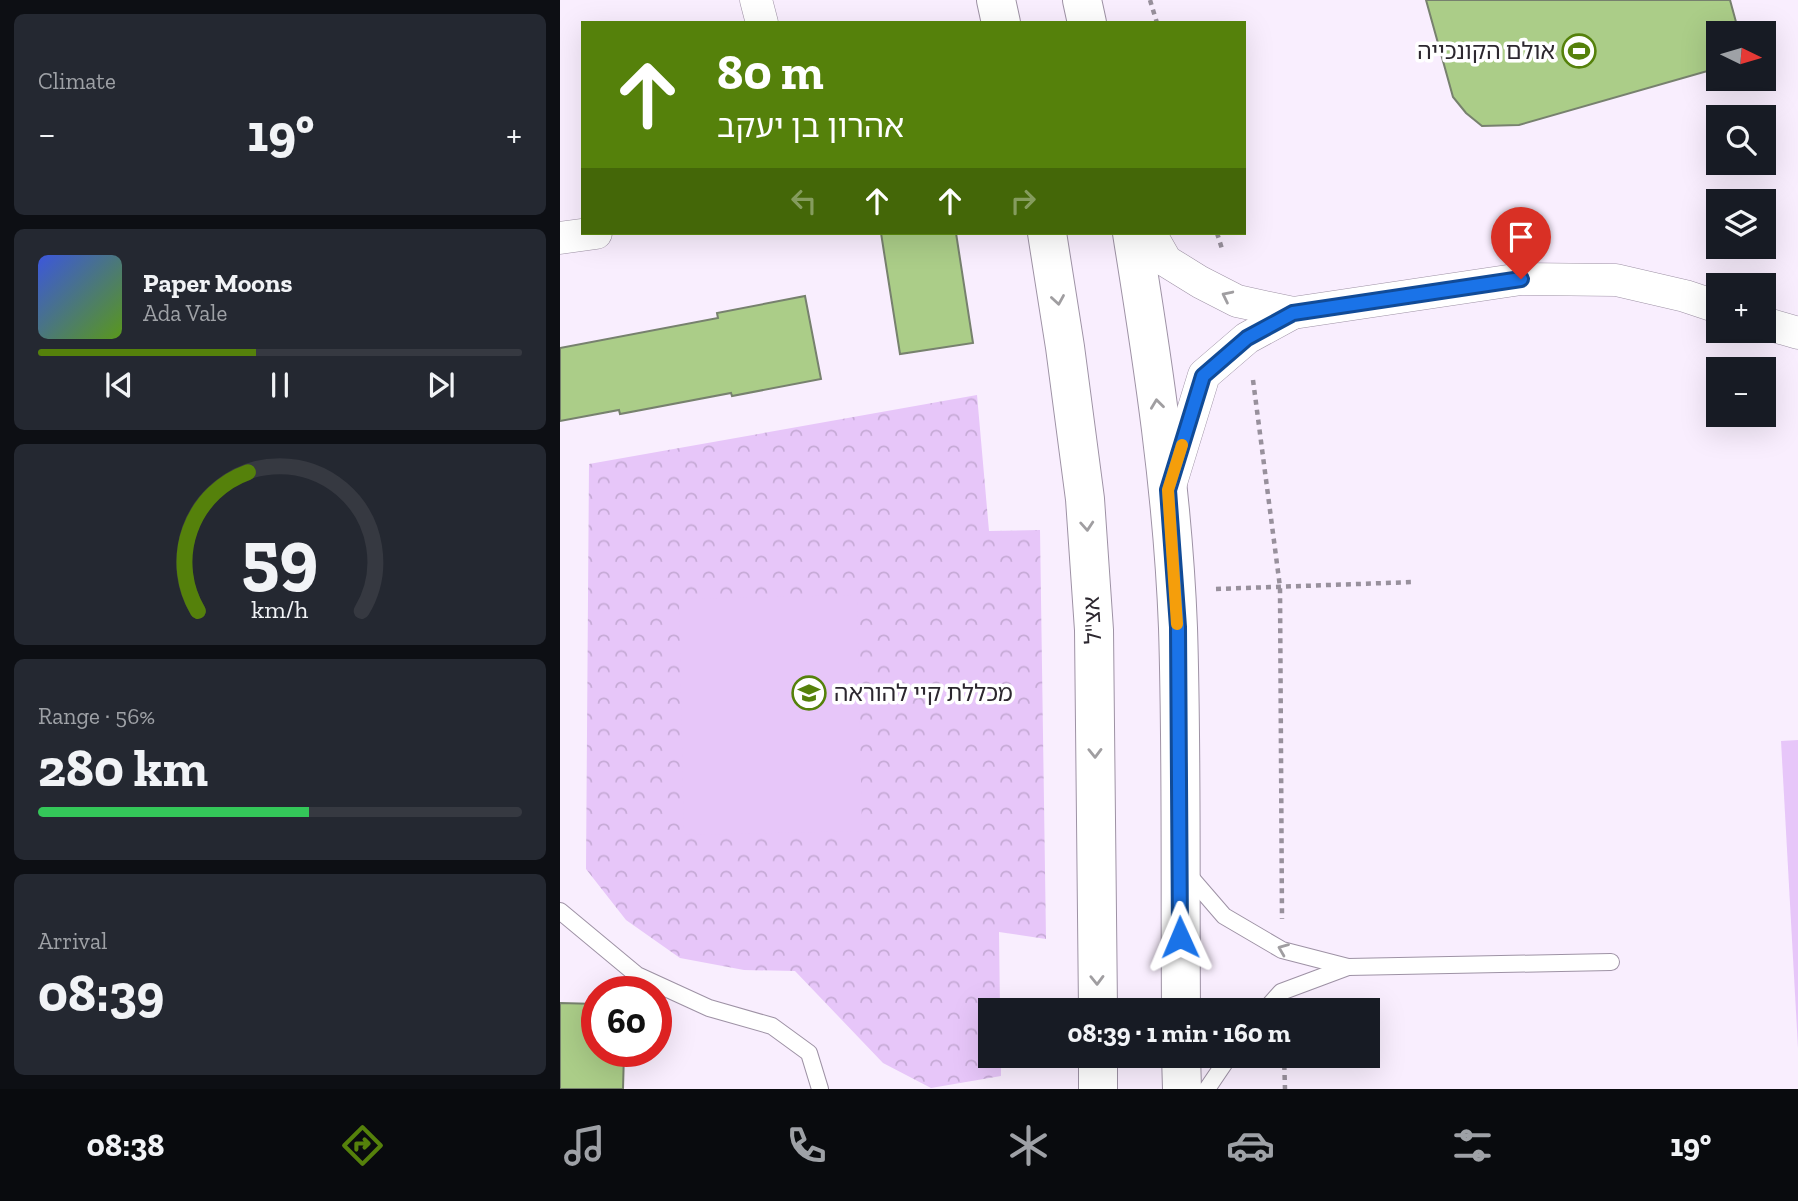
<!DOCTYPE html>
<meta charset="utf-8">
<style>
body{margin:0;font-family:"Zilla Slab","Noto Sans Hebrew",serif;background:#242831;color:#f1f3f6;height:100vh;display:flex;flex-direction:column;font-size:26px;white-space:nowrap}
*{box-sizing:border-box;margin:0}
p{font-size:23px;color:#9ea1a6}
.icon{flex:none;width:38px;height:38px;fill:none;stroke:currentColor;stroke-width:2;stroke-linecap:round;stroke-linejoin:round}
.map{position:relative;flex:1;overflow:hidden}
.sheet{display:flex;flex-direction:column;gap:14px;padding:14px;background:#0d0f14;width:560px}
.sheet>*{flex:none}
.top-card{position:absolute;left:21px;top:21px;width:665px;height:214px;border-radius:0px;box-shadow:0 7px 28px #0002;background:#55810b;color:#fff;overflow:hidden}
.needle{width:46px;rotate:95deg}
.fabs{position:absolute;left:1146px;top:21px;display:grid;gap:14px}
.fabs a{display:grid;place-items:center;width:70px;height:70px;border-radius:0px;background:#171b24;box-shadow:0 7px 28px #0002;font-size:35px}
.speed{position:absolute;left:21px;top:976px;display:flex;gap:14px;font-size:35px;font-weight:700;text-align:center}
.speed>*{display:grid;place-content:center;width:91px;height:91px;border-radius:50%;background:#171b24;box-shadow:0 7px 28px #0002;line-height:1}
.speed .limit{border:10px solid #d22;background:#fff;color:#111}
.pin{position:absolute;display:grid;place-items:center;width:60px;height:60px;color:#fff;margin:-72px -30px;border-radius:50% 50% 50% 0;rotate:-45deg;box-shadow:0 0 7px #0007}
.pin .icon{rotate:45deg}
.me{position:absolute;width:77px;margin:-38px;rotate:359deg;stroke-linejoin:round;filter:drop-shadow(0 0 5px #0008)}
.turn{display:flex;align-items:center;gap:24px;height:147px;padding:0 21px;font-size:32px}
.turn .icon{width:91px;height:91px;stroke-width:2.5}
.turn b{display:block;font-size:49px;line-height:60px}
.lanes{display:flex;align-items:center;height:66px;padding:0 21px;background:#0003;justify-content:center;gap:35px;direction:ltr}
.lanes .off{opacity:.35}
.big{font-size:52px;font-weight:800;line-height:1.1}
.sheet .widget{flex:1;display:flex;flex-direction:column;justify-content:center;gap:10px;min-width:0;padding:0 24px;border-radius:10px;background:#242831}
.sheet .dial{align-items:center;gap:0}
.dial svg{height:182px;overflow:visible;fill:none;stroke:#363941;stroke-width:7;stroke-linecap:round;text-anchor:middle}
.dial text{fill:#f1f3f6;stroke:none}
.song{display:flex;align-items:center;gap:21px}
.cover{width:84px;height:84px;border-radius:10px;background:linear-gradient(135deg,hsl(230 70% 55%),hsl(90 70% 35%))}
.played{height:7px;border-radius:4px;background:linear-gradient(90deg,#55810b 45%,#363941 45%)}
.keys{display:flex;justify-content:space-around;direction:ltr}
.heat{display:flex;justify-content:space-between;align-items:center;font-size:38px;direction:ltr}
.charge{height:10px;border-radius:5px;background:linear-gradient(90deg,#34c759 56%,#363941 0)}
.trip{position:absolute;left:418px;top:998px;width:402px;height:70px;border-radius:0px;background:#171b24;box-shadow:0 7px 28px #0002;font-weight:800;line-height:70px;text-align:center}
.tabs{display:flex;height:112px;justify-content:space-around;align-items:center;background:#090b0e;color:#9ea1a6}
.tabs .icon{width:49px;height:49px}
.tabs .on{color:#55810b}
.tabs b{font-size:32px;color:#f1f3f6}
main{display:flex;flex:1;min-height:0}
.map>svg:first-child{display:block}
</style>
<main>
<section class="sheet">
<div class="widget"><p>Climate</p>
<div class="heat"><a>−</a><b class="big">19°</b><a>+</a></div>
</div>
<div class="widget">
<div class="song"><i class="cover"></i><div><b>Paper Moons</b><p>Ada Vale</p></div></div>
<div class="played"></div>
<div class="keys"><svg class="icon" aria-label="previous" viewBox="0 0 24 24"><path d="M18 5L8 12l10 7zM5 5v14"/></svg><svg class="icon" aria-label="pause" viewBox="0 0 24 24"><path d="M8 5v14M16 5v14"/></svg><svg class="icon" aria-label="next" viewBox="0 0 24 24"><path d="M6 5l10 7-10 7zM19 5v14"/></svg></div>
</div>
<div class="widget dial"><svg viewBox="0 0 100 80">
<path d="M14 69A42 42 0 1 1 86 69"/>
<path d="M14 69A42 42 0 0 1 36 8" stroke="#55810b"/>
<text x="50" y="56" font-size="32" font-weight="700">59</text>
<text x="50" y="72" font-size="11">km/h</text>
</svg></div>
<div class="widget"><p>Range · 56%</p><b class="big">280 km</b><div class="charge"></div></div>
<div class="widget"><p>Arrival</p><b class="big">08:39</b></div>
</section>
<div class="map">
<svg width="1238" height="1089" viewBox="0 0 1238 1089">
<defs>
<pattern id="park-crowns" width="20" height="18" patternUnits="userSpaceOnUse" patternTransform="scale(1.75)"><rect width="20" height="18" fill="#e7c6f9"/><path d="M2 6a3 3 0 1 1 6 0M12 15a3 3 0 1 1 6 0" fill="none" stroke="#c6aad6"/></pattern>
</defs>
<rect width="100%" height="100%" fill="#f9eefe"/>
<!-- park -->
<path fill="url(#park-crowns)" d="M417 395 429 531 480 530 486 939 439 932 440 1010H430V1055H441V1076L371 1088 323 1063 235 971 184 970 120 958 66 920 26 869 29 464Z"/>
<!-- pitch -->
<g fill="#e7c6f9">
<path d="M297 595 302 831 124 835 119 599Z"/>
<path d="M1238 740V1048L1221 741Z"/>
</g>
<!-- building -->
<g fill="#abcd88" stroke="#77816e" stroke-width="2">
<path d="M866 0H1170L1179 33H1158V68L959 125 922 126 906 113 893 97Z"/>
<path d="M321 233H396L413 343 340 354Z"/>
<path d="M245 296 261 379 172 396 171 393 60 414 59 410 0 421V348L158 318 157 313Z"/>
<path d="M0 1003 37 1004V1052H64L63 1089H0Z"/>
</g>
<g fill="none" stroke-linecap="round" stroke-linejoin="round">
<defs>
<g id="service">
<path d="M626 872 664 916 722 950 788 967 1051 962"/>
<path d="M0 911 77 975 149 1008 212 1026 249 1053 260 1089"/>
<path d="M705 1010 721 992 788 967"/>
<path d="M647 1089 670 1055"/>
</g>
<g id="minor">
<path d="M196 0 202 23"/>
<path d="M590 233 606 261 640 282 677 301 733 313"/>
<path d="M0 238 36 233"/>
<path d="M1204 323 1238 333"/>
<path d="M610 486 644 375 687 338 733 313 961 279 1056 280 1125 296 1158 307"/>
</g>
<g id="primary">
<path d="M436 0 441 23"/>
<path d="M522 0 527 23"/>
<path d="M487 233 505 347 525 499 534 630 538 1010"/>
<path d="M572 233C593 363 613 495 618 628 622 755 620 883 621 1010"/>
<path d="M538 1055V1089"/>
<path d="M621 1055 622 1089"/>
</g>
</defs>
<!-- service casing -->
<use href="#service" stroke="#9e92a5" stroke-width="18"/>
<!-- minor casing -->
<use href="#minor" stroke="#9e92a5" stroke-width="33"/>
<!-- primary casing -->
<use href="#primary" stroke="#9e92a5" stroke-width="40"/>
<!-- path -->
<g stroke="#98909c" stroke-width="4.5" stroke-dasharray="5 5" stroke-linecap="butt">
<path d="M590 0 597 23"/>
<path d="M657 233 663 252"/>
<path d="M693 380 720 587 722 919"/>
<path d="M656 589 854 582"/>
<path d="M724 1055 725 1089"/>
</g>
<!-- service -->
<use href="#service" stroke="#fff" stroke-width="16"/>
<!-- minor -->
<use href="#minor" stroke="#fff" stroke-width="32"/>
<!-- primary -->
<use href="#primary" stroke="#fff" stroke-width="38"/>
</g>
<!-- one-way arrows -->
<defs><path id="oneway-chevron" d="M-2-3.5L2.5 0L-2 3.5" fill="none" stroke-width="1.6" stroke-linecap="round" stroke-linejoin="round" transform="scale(1.75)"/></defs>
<g stroke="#a09ea1">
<use href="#oneway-chevron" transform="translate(667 296) rotate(-154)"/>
<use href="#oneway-chevron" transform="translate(498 300) rotate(81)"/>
<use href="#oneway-chevron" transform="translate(597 404) rotate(-97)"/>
<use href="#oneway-chevron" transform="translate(527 526) rotate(86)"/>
<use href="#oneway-chevron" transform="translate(535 753) rotate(89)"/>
<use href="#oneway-chevron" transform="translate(723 949) rotate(-158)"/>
<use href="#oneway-chevron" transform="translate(537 980) rotate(89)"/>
</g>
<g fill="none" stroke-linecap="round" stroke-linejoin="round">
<defs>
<path id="route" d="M620 937 618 627 608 490 643 376 687 338 733 313 961 279"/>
</defs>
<!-- route casing -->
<use href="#route" stroke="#114b97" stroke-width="18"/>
<!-- route -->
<use href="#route" stroke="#1a73e8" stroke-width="12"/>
<!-- slow -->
<path stroke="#f59e0b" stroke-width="12" d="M617 624 608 490 622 445"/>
</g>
<!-- icons -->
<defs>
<symbol id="stadium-ring" viewBox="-11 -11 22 22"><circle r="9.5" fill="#fff" stroke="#55810b" stroke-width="1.5"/><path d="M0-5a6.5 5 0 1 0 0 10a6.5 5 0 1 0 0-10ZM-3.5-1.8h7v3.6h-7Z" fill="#55810b"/></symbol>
<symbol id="university-ring" viewBox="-11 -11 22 22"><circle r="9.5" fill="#fff" stroke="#55810b" stroke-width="1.5"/><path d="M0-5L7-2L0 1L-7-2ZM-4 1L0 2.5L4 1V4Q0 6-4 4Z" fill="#55810b"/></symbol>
</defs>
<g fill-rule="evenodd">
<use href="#stadium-ring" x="1000" y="32" width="38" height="38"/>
<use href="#university-ring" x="230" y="674" width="38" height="38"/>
</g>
<g text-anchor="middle" stroke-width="7" stroke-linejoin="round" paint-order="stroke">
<!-- poi labels -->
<g font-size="23" fill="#2c272f" stroke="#fff" text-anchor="end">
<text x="995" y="59">אולם הקונכייה</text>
<text x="274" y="701" text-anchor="start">מכללת קיי להוראה</text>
</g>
<!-- street labels -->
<g font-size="23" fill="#2c272f" stroke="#fff">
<text transform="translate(532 620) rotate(-93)" y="8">אצ"ל</text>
</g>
</g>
</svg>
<div class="fabs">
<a><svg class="needle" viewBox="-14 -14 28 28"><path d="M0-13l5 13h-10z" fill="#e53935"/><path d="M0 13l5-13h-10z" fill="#9ea1a6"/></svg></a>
<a><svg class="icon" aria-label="search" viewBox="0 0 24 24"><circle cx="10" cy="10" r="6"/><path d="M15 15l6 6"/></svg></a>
<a><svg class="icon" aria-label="layers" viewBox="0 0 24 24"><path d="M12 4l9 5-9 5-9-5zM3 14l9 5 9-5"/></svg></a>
<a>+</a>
<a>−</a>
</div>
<div class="speed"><div class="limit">60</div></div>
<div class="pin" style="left:961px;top:279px;background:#d93025"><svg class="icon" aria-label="arrive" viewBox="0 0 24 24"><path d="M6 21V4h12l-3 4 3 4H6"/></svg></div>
<svg class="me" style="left:620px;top:937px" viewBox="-20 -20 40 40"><path d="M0-17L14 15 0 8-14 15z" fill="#1a73e8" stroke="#fff" stroke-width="4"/></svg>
<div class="trip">08:39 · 1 min · 160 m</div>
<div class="top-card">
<div class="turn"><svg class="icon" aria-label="ahead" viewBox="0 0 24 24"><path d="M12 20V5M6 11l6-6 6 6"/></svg><div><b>80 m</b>אהרון בן יעקב</div></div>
<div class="lanes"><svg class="icon off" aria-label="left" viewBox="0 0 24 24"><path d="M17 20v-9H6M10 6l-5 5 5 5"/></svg><svg class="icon" aria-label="ahead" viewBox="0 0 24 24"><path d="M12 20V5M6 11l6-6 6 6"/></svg><svg class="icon" aria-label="ahead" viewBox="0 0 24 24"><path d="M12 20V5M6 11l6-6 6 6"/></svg><svg class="icon off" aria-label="right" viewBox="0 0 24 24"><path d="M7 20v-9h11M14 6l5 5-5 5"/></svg></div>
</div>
</div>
</main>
<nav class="tabs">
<b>08:38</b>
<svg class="icon on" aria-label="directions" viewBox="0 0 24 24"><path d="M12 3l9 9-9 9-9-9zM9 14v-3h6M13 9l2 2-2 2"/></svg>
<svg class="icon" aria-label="music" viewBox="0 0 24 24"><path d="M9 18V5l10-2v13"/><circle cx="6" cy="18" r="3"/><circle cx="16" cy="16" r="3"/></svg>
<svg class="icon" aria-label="phone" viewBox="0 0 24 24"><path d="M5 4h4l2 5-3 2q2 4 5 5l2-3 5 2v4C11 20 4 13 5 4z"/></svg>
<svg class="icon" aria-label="climate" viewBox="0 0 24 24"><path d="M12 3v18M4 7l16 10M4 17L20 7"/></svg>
<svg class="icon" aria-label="car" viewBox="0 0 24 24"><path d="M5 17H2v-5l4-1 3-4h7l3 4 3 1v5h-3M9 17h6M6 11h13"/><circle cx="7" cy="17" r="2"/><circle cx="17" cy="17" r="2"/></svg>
<svg class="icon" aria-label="filters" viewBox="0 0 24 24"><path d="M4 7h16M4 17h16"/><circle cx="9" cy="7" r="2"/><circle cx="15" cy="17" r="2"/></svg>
<b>19°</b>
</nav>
